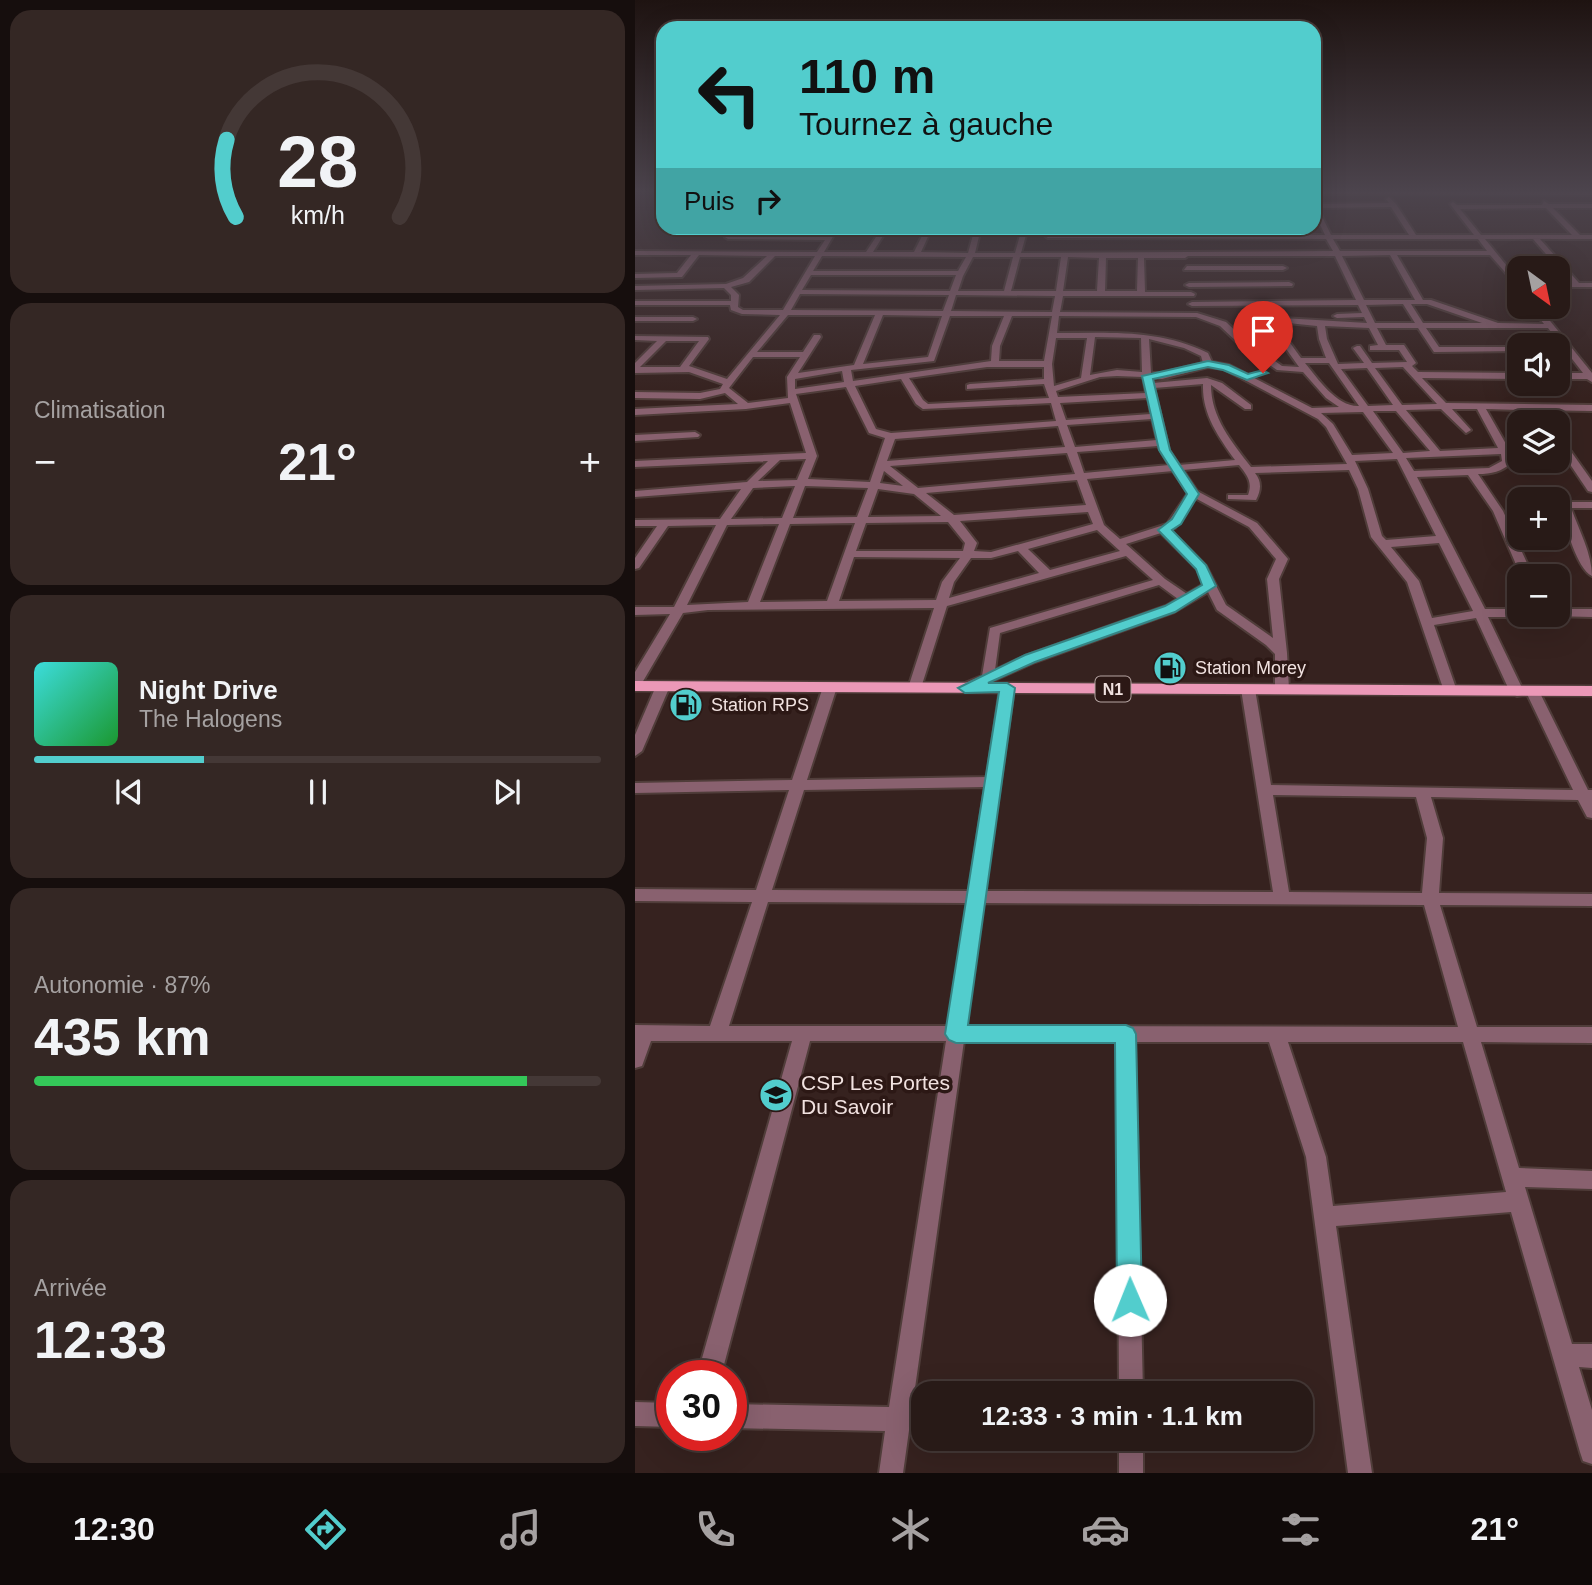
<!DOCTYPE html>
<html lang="fr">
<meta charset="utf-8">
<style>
body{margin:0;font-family:Arial,sans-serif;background:#342724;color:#f1f3f6;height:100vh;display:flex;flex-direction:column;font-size:26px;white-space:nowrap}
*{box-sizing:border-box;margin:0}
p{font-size:23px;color:#a5a1a1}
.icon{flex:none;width:38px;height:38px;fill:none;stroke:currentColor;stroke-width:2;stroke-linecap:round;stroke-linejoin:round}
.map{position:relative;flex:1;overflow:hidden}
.details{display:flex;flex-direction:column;gap:10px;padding:10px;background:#160e0d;width:635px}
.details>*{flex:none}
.hud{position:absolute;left:21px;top:21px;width:665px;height:214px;border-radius:21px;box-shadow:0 7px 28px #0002,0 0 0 2px #443836;background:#52cdcd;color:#111;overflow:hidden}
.needle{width:46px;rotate:147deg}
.buttons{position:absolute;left:872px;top:256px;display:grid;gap:14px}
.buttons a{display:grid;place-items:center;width:63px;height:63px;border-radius:14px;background:#281a17;box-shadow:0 7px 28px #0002,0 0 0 2px #443836;font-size:35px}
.speed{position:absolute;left:21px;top:1360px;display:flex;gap:14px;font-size:35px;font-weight:700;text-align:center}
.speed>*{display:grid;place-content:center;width:91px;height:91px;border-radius:50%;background:#281a17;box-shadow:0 7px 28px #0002,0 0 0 2px #443836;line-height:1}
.speed .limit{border:10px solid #d22;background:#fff;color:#111}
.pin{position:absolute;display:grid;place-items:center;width:60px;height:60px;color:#fff;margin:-72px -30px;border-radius:50% 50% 50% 0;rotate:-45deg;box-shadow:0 0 7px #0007}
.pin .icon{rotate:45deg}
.me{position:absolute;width:77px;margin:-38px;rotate:359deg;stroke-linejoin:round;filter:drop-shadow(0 0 5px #0008)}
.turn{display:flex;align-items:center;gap:24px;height:147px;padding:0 28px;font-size:32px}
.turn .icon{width:91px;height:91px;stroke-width:2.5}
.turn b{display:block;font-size:49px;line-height:60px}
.then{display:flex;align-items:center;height:66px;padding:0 28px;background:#0003;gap:14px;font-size:26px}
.big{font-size:52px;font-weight:600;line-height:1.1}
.details .tile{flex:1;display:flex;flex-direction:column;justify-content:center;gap:10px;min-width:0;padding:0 24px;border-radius:21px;background:#342724}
.details .dial{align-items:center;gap:0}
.dial svg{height:182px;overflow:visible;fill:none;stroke:#443836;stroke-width:7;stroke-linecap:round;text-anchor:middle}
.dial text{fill:#f1f3f6;stroke:none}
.song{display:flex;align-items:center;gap:21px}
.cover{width:84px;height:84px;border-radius:10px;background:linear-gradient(135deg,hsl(180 70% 55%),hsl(130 70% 35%))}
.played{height:7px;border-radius:4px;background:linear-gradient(90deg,#52cdcd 30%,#443836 30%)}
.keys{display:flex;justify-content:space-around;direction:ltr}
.heat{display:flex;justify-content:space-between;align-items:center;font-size:38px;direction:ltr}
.charge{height:10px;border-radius:5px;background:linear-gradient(90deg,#34c759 87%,#443836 0)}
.trip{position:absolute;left:276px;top:1381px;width:402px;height:70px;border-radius:21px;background:#281a17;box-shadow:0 7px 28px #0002,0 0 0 2px #443836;font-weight:600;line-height:70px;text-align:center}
.tab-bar{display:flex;height:112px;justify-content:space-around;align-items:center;background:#100a09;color:#a5a1a1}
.tab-bar .icon{width:49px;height:49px}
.tab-bar .selected{color:#52cdcd}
.tab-bar b{font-size:32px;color:#f1f3f6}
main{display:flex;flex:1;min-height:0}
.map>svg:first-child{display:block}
</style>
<main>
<section class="details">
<div class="tile dial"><svg viewBox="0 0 100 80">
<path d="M14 69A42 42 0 1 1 86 69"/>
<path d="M14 69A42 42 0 0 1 10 35" stroke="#52cdcd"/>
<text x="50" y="56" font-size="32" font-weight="700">28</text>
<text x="50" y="72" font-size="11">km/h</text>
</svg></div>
<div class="tile"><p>Climatisation</p>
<div class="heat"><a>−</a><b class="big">21°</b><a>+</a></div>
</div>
<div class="tile">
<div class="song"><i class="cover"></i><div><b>Night Drive</b><p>The Halogens</p></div></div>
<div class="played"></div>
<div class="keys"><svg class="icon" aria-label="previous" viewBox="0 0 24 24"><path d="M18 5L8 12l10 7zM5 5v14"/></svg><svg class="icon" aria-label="pause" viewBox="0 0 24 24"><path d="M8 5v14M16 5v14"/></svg><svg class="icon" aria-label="next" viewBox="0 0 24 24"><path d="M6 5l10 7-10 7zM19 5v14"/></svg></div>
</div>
<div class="tile"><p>Autonomie · 87%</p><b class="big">435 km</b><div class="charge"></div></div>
<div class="tile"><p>Arrivée</p><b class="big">12:33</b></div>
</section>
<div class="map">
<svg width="957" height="1473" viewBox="0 0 957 1473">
<rect width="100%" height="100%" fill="#36221f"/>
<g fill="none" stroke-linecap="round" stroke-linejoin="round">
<defs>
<g id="minor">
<path d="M679 191H957V195L679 194Z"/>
<path d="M754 197 761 204 781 235H839L815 204 818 202 822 205H907L909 201 914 204H957V208H918L945 235H957V239H905L944 283H957V287H922V283H936L898 239H850L884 281V288L855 255H762L788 300H796L863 323 909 324 895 306H903L957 373V382L952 379H922V373H948L913 328H791L804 347H884V351L802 352H799L783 328H742L751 345H769L781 363 777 366 783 372 884 373V379L787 378 811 403 957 405V411L896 410 898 414 913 422C900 422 894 421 886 410L851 409 875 451 877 462C867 472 856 474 843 474L868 511 898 576H886L858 511 833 475 782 477 850 609H884V614H889L884 617H853L889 692 887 695 882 696 875 692 841 618 799 625 822 691 820 694H810L772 582 736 537 723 489 714 470 620 473C627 482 626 490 621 500L593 499V495H613C618 482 612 475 604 465L548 470 562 491 622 523 653 559 644 579 652 653 654 689 652 692 647 693 640 689V654L631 645 582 610 573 592 539 612 400 662 335 691H325L323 688 325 685 347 676 355 628 518 580 491 556 312 606 285 691H275L273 688 299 608 73 610 48 613 7 683 0 687V672L35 614 0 615V607H39L81 525 33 526 4 568 0 569V558L22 526H0V520L85 519 106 489 0 497V491L112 482 133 461 0 467V461L171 453 155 403 111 409 0 415V409L103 404 90 393 65 399 0 398V392L65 393 85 389 88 384 54 372 0 373V363L22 341 0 340V336L73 337 74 339 54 366 92 379 145 315 107 314 96 310 95 305H0V301H96V295L89 288 0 290V286L91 284 108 278 132 256 64 255 47 277 0 278V274L42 273 56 255H0V251L182 252 190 240 93 239 90 237 93 235 192 236 197 228H203L189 252H231L247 228H253L238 252H279L291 228H297L286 252 333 253 340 228H346L340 253H380L387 228H393L386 253 698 251 691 239 413 238 410 236 412 228H418L417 234 690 235 679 212V204L754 203 751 199ZM756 207 774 235H696L683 208ZM911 208 937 235H846L825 209ZM698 239H843L852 251H705ZM755 255 780 300H729L707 256ZM140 256H180L148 310H108L103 307 104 295 96 287 114 282ZM187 256 331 257 323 271H178ZM553 256H700L721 300 557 302 553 304 557 306 723 305 727 313 702 314 698 316 702 318 729 317 732 323 612 316V320H615L644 323 637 329 664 367 647 366 609 339 591 322 562 313 425 312 428 296H559L560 294 556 292H510L509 258H550ZM338 257H378L369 291H323L328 276ZM385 257H426L421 291H376ZM433 257 464 258 462 291H428ZM471 258H503L502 291H470ZM176 275H321L315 291 167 290ZM165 294 314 295 308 311 156 310ZM321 295 420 296 417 312 316 311ZM768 304 780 323H740L731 305ZM776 304H792L847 323H788ZM153 315H240L219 365 163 373 186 337 185 335H179L168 352H122ZM248 315 307 316 293 357 228 364ZM315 316H369L357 346 356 361 218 381 216 370 299 361ZM377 316H417L409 361H364L365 346ZM424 316 561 317 585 326 603 343 642 370 668 372 691 398 704 407 677 408 594 365 577 362 573 353C524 329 475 333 422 333ZM653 323 682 326 684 339 691 358H666L645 329ZM690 326 734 328 743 345 735 346V350H764L772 362 737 363 725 346H722L718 348 729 363 703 364 692 339ZM460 337 506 338 507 372 482 370 455 375ZM421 338H452L446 378 419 386 417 364ZM514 339 549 348 566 356 568 363 527 373H516ZM31 341H64L45 367H5ZM118 357H165L152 377 153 398 113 403 94 388ZM670 363H694L724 406C702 407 683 379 670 363ZM352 367H409V379L335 384 332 385V389L409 384 414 398 293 404 288 400 274 378ZM573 367 589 369 683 419 691 427 712 464 616 467C597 442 576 418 576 385L610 409H616V405L587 383 572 378 518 383 517 378 527 379ZM768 367 802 404 767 405 740 368ZM732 368 758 405 733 406 706 369ZM207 371 209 382 160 389V379ZM482 376 508 377 511 393 423 397 421 391 465 377ZM266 379 281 404 288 409 416 403 421 421 256 433 241 429 220 386ZM568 384C567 414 583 436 600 460L544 465 534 450 519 388ZM211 387 234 433 250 438 235 482 173 479 182 456 161 394ZM513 398 516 414 431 420 425 403ZM806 409 831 433 836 430 817 409H842L863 448 805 451 771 410ZM738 411H761L795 451 768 453ZM728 412 758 453 717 455 698 424 686 413ZM517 419 522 440 440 447 432 425ZM423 426 430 447 252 461 260 439ZM523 446 534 465 449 473 442 452ZM432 453 440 474 283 488 255 466ZM866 454 867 461 854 468 779 471 771 458ZM171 459 162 480 123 481 145 460ZM762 459 801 536 751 540 747 536 733 489 720 461ZM249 471 268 486 245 483ZM538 471 553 493 532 524 485 539 469 525 452 479ZM442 480 451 505 319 515 291 493ZM160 486 147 518 96 519 118 488ZM170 486 233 488 222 517 158 518ZM243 489 279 494 306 516 233 517ZM560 498 614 527 641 559 632 579 638 638 591 605 571 566 535 530 540 528ZM453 512 458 524 356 552 339 551 342 543 325 521ZM313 522 330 543 328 551H221L231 523ZM220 523 192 601 125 602 155 524ZM144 524 113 602 52 605 92 525ZM462 530 485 551 415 570 393 549ZM526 533 562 569 569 584 552 594 530 579 491 544ZM804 543 838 611 797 618 784 581 756 547ZM383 551 404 573 314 598 319 582 336 558H356ZM219 557 325 558 307 582 301 600 204 601ZM524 585 543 599 531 606 390 656 360 670 365 633Z"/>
<path d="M552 266H648L652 268 648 270H549Z"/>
<path d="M654 282 658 284 657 286 554 287 550 285 554 283Z"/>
<path d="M0 317H58L62 319 58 321H0Z"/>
<path d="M60 432 65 435 63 437 0 441V435Z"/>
<path d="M922 435 925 436 957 481V492L953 491 922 445Z"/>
<path d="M957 502V508H936C944 530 957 554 957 576 941 568 930 523 925 505L930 502Z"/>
<path d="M922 609H957V617L918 616 922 614Z"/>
<path d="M28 682 35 686 7 751 0 756V735L21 686Z"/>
<path d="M195 683 202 687 172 780 352 777 365 688 367 685H377L379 688 350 891 638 892 606 689 613 685 620 689 636 785 938 790 891 692 898 688 903 689 953 790H957V818L952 817 943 800 796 797 808 838 804 893 957 894V906L805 905 842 1027H957V1043L846 1042 884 1168 957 1171V1189L890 1187 937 1344H957V1368L944 1367 957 1410V1464L948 1461 945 1452 876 1212 701 1226 737 1473H713L671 1157 634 1042H500L508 1393H484L482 1042 329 1041 268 1473H244L250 1431 96 1428V1404L254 1407 311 1041H175L86 1376H62L157 1041H16L7 1066 0 1068V1025L75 1026 117 902 0 901V889L121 890 154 790 0 793V783L157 780 188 687ZM350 787 334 891 137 890 169 790ZM638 795 781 797 792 838 787 893 654 892ZM133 902 332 903 313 1026H94ZM348 903 789 905 823 1027 331 1026ZM653 1042H828L871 1192 698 1206 691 1157Z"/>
<path d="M0 1402 37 1403V1427L0 1426Z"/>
<rect x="484" y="1438" width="24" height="35"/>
</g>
<path id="primary" d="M0 681 957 686V696L0 691Z"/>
</defs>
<!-- minor casing -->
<use href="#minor" stroke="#503d3a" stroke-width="4"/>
<!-- primary casing -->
<use href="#primary" stroke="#503d3a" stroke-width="3"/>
<!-- minor -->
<use href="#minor" fill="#89616f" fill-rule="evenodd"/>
<!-- primary -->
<use href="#primary" fill="#eb98b7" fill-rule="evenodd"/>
</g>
<!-- sky -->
<linearGradient id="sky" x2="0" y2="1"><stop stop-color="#1e1311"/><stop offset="0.48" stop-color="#4c444d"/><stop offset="1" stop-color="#4c444d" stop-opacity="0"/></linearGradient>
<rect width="957" height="398" fill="url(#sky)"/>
<!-- route -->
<path fill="#52cdcd" stroke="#358585" stroke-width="2" d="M573 361 594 365 613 374 628 370 633 373 612 380 588 370 573 367 518 379 535 450 564 494 546 524 537 530 571 565 581 586 540 612 400 662 353 683H372L380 688 333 1025H491L498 1028 501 1034 507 1300 504 1309 495 1312 486 1309 482 1300 480 1043H321L314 1040 310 1034 364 692 330 693 323 688 390 655 530 606 567 585 561 569 523 530 537 519 552 494 524 450 507 376Z"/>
<!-- icons -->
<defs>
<symbol id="fuel-disc" viewBox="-11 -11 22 22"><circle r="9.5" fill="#52cdcd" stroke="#2c1815"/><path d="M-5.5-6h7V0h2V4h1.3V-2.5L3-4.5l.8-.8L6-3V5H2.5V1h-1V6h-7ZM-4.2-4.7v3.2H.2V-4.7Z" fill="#111"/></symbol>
<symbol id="school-disc" viewBox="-11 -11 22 22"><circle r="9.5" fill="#52cdcd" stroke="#2c1815"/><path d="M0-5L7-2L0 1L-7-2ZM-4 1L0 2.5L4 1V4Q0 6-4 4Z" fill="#111"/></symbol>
</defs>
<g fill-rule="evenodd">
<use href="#fuel-disc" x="516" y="649" width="38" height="38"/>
<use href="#fuel-disc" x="32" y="686" width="38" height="38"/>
<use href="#school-disc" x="122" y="1076" width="38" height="38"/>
</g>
<g text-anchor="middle" stroke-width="7" stroke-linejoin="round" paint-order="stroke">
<!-- shield labels -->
<rect fill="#2c1815" stroke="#b6a5a3" stroke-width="2" x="460.5" y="676.5" width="35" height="25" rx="5"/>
<g font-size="16" font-weight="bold" fill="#f1e2e0">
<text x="478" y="695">N1</text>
</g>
<!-- poi labels -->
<g font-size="18" fill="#f1e2e0" stroke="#2c1815" text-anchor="start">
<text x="560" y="674">Station Morey</text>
<text x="76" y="711">Station RPS</text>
</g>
<!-- near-poi labels -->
<g font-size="21" fill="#f1e2e0" stroke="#2c1815" text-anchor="start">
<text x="166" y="1090">CSP Les Portes<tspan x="166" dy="24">Du Savoir</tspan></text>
</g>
</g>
</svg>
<div class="buttons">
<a><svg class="needle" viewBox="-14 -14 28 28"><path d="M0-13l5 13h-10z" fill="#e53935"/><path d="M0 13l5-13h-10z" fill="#a5a1a1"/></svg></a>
<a><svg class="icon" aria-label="sound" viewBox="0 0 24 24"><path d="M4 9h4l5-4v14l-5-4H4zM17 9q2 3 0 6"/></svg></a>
<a><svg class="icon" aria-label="layers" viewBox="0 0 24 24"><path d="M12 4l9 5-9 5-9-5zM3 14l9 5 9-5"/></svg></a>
<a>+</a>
<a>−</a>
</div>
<div class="speed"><div class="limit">30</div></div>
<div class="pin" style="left:628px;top:373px;background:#d93025"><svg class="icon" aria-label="arrive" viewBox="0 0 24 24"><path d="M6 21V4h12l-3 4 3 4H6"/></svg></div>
<svg class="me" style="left:495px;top:1300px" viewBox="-20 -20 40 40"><circle r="19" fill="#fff"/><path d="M0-13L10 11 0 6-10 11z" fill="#52cdcd"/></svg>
<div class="trip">12:33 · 3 min · 1.1 km</div>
<div class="hud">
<div class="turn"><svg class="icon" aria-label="left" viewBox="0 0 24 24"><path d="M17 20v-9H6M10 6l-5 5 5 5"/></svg><div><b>110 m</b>Tournez à gauche</div></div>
<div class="then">Puis<svg class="icon" aria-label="right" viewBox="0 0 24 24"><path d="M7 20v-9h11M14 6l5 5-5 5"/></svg></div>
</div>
</div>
</main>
<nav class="tab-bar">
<b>12:30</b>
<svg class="icon selected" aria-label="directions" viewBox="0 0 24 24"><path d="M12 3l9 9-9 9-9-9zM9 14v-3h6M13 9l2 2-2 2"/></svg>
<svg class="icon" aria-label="music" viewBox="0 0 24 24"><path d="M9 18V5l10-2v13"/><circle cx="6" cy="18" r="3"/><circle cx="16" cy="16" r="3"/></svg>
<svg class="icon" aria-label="phone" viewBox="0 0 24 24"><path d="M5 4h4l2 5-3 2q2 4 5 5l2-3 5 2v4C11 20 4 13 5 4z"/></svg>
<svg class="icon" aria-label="climate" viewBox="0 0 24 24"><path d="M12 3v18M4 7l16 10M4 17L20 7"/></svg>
<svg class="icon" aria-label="car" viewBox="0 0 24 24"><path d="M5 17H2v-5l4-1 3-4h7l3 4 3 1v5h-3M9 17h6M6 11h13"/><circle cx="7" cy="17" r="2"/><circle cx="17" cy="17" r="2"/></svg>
<svg class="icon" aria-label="filters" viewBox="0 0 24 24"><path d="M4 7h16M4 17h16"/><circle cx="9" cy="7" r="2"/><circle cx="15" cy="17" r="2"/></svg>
<b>21°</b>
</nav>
